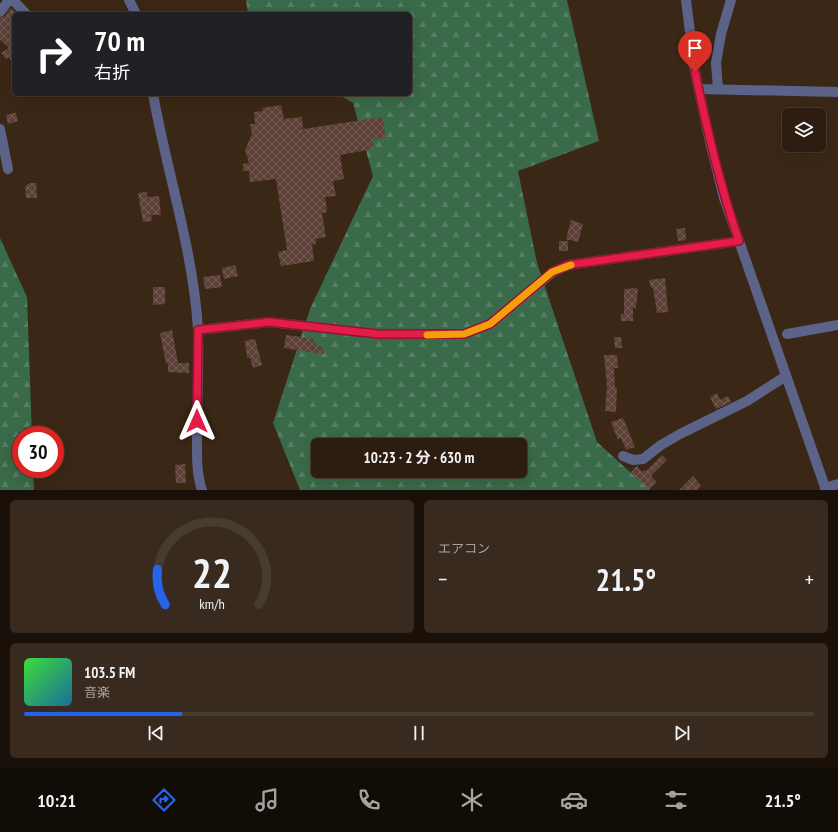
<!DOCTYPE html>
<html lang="ja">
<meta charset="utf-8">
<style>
body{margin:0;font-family:"PT Sans Narrow","Noto Sans JP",sans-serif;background:#382a1e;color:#f1f3f6;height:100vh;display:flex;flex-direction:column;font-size:15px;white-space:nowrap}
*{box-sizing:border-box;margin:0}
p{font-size:13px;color:#a6a29f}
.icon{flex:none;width:22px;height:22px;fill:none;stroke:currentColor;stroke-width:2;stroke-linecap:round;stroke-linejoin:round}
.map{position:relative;height:490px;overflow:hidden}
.drawer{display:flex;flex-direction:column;gap:10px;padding:10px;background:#181009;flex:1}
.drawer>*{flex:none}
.hud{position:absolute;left:12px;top:12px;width:400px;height:84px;border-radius:6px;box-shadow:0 4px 16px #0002,0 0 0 1px #483b30;background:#202124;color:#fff;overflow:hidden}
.fabs{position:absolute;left:782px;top:108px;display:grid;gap:8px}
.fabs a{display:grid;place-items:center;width:44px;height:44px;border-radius:6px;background:#2c1d10;box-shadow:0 4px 16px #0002,0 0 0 1px #483b30;font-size:20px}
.speed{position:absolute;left:12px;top:426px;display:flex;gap:8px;font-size:20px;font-weight:700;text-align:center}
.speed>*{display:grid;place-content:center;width:52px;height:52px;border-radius:50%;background:#2c1d10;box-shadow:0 4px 16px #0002,0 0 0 1px #483b30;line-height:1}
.speed .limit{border:6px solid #d22;background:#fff;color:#111}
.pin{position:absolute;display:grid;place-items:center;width:34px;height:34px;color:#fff;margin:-41px -17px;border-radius:50% 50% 50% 0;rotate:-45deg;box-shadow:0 0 4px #0007}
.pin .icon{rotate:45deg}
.me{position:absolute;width:44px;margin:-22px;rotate:0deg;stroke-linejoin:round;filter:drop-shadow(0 0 3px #0008)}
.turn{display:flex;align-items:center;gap:14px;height:84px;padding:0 16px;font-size:18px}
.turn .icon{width:52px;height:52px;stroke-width:2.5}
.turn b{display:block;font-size:28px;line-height:34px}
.big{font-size:30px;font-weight:700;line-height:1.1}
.drawer .card{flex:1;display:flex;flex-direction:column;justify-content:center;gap:6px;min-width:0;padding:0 14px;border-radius:6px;background:#382a1e}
.drawer .dial{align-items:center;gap:0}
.dial svg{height:104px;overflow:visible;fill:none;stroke:#483b30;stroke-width:7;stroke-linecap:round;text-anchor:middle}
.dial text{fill:#f1f3f6;stroke:none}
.song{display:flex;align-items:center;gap:12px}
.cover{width:48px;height:48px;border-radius:6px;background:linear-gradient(135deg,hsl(120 70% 55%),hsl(200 70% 35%))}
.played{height:4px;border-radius:2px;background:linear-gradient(90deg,#2563eb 20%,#483b30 20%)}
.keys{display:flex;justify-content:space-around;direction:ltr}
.heat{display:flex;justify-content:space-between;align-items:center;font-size:22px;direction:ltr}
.drawer .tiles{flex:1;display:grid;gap:10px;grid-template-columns:1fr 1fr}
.card:last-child{grid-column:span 2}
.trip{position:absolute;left:311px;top:438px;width:216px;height:40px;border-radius:6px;background:#2c1d10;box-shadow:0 4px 16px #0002,0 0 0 1px #483b30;font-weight:700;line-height:40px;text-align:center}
.tab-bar{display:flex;height:64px;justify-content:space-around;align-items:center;background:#120c06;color:#a6a29f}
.tab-bar .icon{width:28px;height:28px}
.tab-bar .selected{color:#2563eb}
.tab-bar b{font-size:18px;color:#f1f3f6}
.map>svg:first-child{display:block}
</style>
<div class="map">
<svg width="838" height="490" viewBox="0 0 838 490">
<defs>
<pattern id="forest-firs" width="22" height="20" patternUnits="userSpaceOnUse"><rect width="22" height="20" fill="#396a49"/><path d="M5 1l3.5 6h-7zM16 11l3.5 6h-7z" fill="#567f63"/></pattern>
<pattern id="building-cross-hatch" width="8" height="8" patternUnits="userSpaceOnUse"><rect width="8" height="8" fill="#5d4138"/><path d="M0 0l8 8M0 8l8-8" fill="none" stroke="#755c54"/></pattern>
</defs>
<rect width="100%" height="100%" fill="#3b2715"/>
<!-- forest -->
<g fill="url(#forest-firs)" fill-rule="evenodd">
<path d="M246 0H567L599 141 518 171 537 263 597 442 650 490H300L273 423 310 309 373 176 353 103 338 94H410V14H248ZM318 445H520V471H318Z"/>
<path d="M0 238 27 297 32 435H21V469H33L34 490H0Z"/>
</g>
<!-- building -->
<g fill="url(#building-cross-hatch)">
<path d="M11 8 15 12 14 68 9 57 6 59 1 53 9 48 0 40V18L5 16Z"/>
<path d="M281 105 284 119 302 117 303 129 382 117 386 138 372 140 373 149 340 155 344 179 333 181 336 196 325 197 327 212 322 213 326 237 316 239V244L312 245 314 261 281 266 278 252 287 250 276 179 250 182 249 171H243V164L249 163 245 150 252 134 250 124H255L254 112 263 111 262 108Z"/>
<path d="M13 113H16L18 121 8 124 6 115Z"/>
<path d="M32 183H36L37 198H26L25 186H27V184Z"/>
<path d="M147 192V197L159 196 161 215H151L152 221 143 222 138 193Z"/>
<path d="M571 220 583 224 578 242 566 239Z"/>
<path d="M685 228 686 240 678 241 676 229Z"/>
<rect x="559" y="241" width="9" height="10"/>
<path d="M235 265 238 276 224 279 222 268Z"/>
<path d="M220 275 222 287 205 289 203 277Z"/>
<path d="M665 278 668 312 657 313 653 288H651L649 280Z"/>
<path d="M153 287H165V304L153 305Z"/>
<path d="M638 288 636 308H633V321H621V314H624V289Z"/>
<path d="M172 330 178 363H189V373L168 372V363L166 364 160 333Z"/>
<path d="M286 335 314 339V342H316V346L324 347V354L284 348Z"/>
<path d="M614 337H621L622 348H615Z"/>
<path d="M255 339 262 365 253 368 250 358H247L245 341Z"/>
<path d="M604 355H617L618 368H614L615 387H617L616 412 605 411 607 386Z"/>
<path d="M717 393 720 400 728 396 731 402 716 409 710 397Z"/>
<path d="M623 418 635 447 626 450 621 438 618 440 611 422Z"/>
<path d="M662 455 667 460 651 476 657 482 649 490 631 472 637 466 642 472 644 470 646 471Z"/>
<path d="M185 464 186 483H176L175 465Z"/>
<path d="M693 476 701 486 697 490H679Z"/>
</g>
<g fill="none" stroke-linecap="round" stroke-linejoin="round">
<!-- minor -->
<g stroke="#5c6389" stroke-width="10">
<path d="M13 0 26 14"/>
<path d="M129 0 136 14"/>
<path d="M686 0 695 72 710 142 724 198 826 490"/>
<path d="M0 12 9 0"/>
<path d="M699 89 838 92"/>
<path d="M718 89 716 63 721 34 731 0"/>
<path d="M153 94C167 173 193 249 198 329 199 364 197 398 197 433 197 451 196 473 202 490"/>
<path d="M0 129 8 169"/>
<path d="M198 330 269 322 378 334H464L491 324 553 272 568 265 739 241"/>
<path d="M787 334 838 325"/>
<path d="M623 456 633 460 643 459 661 445 680 434 747 401 786 376"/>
<path d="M825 488 838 484"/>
</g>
</g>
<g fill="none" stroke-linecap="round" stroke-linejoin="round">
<defs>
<path id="route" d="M197 421 198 330 269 322 378 334H464L490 324 552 272 568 265 739 241C720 186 707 130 695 72"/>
</defs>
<!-- route casing -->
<use href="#route" stroke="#92132f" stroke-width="10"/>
<!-- route -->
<use href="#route" stroke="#e11d48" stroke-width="7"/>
<!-- slow -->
<path stroke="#f59e0b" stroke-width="7" d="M427 335 464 334 490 324 552 272 571 265"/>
</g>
</svg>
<div class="fabs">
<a><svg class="icon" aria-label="layers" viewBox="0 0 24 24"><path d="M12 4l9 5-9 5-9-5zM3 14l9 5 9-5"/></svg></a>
</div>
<div class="speed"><div class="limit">30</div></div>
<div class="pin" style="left:695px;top:72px;background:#d93025"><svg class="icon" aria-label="arrive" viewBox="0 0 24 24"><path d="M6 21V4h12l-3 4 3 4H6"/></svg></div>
<svg class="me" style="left:197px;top:421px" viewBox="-20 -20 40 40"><path d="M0-17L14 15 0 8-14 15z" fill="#e11d48" stroke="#fff" stroke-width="4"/></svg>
<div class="trip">10:23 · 2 分 · 630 m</div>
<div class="hud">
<div class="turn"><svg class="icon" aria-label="right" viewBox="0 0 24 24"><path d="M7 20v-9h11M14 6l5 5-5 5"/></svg><div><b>70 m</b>右折</div></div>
</div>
</div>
<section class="drawer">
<div class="tiles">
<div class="card dial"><svg viewBox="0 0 100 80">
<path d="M14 69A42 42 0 1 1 86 69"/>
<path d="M14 69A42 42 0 0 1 8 42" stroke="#2563eb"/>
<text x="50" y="56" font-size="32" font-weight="700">22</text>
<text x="50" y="72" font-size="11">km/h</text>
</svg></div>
<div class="card"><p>エアコン</p>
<div class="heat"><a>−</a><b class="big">21.5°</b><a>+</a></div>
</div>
<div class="card">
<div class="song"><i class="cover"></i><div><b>103.5 FM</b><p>音楽</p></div></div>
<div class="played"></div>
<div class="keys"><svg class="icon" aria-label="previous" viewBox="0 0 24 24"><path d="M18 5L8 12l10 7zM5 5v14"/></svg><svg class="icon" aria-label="pause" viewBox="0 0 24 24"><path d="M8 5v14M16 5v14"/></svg><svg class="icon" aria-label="next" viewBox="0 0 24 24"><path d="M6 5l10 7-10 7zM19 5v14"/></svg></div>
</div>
</div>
</section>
<nav class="tab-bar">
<b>10:21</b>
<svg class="icon selected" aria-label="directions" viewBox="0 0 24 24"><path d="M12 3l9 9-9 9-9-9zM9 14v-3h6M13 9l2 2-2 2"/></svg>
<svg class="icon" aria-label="music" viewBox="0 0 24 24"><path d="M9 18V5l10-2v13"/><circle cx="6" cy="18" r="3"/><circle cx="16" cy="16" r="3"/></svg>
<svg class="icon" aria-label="phone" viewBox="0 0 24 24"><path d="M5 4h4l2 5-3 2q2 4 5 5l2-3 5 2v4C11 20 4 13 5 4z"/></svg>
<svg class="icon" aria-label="climate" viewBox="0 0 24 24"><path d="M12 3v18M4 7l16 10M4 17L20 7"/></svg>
<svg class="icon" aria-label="car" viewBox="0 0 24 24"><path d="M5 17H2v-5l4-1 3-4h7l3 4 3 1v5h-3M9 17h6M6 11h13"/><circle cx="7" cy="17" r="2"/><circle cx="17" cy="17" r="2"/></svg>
<svg class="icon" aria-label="filters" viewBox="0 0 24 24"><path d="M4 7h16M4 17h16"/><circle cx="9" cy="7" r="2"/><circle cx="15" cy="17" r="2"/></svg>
<b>21.5°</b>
</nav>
